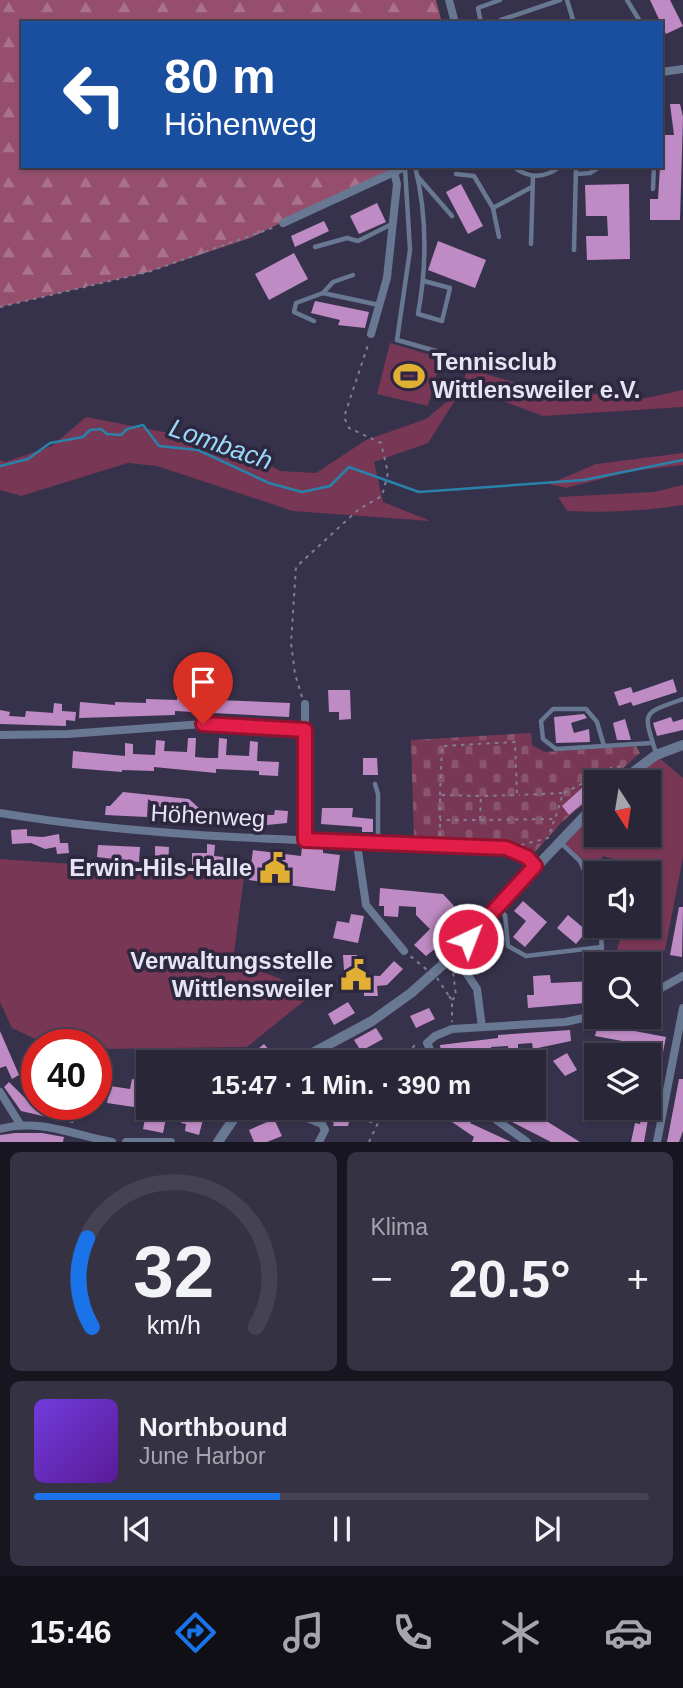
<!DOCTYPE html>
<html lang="de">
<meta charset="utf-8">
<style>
body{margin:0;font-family:Helvetica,sans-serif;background:#353243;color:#f1f3f6;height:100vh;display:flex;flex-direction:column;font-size:26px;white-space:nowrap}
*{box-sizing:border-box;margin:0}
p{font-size:23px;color:#a5a5ae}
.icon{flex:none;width:38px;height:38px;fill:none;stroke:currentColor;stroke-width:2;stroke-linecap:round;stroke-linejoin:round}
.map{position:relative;height:1142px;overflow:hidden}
.side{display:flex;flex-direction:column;gap:10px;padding:10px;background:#17151f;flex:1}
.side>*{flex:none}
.banner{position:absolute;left:21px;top:21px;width:642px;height:147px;border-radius:0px;box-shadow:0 2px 5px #0004,0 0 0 2px #454353;background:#1a4fa0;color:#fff;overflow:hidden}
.needle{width:46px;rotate:168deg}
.controls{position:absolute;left:584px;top:770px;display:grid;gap:14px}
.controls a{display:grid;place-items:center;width:77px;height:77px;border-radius:0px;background:#292638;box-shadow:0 2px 5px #0004,0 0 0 2px #454353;font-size:35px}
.speed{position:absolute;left:21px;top:1029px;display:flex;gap:14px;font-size:35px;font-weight:700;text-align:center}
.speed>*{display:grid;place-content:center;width:91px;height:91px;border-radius:50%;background:#292638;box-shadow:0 2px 5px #0004,0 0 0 2px #454353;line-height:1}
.speed .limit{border:10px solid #d22;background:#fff;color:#111}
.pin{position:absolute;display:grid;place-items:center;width:60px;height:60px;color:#fff;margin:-72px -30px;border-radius:50% 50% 50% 0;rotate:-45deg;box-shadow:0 0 7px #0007}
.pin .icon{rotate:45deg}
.me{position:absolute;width:77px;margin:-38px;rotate:43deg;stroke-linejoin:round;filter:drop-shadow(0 0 5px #0008)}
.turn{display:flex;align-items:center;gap:24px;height:147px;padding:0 28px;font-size:32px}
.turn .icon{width:91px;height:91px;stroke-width:2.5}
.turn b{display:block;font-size:49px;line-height:60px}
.big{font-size:52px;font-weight:700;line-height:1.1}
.side .card{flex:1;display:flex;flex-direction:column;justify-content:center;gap:10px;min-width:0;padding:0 24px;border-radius:10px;background:#353243}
.side .dial{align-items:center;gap:0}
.dial svg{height:182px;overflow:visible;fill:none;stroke:#454353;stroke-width:7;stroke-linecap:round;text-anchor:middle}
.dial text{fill:#f1f3f6;stroke:none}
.song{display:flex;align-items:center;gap:21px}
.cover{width:84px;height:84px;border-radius:10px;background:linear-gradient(135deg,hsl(260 70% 55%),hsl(270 70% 35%))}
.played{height:7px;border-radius:4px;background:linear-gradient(90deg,#1a73e8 40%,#454353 40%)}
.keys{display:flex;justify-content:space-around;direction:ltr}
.heat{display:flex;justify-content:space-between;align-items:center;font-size:38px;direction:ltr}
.side .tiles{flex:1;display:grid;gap:10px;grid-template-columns:1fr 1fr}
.card:last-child{grid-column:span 2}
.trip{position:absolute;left:136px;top:1050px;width:410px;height:70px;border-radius:0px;background:#292638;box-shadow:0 2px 5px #0004,0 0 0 2px #454353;font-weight:700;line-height:70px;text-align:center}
.tab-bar{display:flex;height:112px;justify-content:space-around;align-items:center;background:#100f16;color:#a5a5ae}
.tab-bar .icon{width:49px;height:49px}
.tab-bar .active{color:#1a73e8}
.tab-bar b{font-size:32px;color:#f1f3f6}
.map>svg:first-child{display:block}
</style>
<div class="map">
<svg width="683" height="1142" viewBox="0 0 683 1142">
<defs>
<pattern id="forest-firs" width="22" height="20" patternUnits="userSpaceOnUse" patternTransform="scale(1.75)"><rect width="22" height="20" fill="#954f6d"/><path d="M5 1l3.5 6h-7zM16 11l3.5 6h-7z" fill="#a9718a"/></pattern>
<pattern id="cemetery-stones" width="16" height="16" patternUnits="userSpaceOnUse" patternTransform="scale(1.75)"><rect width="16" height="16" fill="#783754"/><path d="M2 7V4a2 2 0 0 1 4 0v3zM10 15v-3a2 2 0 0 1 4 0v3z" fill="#8b546d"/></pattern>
</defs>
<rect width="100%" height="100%" fill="#37324b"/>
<!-- grass -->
<g fill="#783754">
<path d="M390 343 441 358 428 406 377 394Z"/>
<path d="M450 357 489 375 555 394H614L641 399 683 390V407L543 416 487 395 461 391 428 443 374 462 383 502 431 521 293 511 157 466 128 463 21 496 0 490V460L5 462 52 446 86 417 237 446 280 471 316 473 366 440 426 419 461 390 467 370Z"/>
<path d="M683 453V465L632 471 566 488 549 484 596 464Z"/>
<path d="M683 485V505C644 511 606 513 567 511L558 497 654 492Z"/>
<path d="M656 755 683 778V857L665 950 613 964 624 926H649V873H639L641 867 603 856 593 876 563 846 597 803V835H649V782H620Z"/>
<path d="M0 859 244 876 234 953 252 968 315 992 247 1047 96 1049V1045H48L12 1028 0 1002Z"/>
</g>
<!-- forest -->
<path fill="url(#forest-firs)" d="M0 0H436L442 23H23V166H397L250 238 148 272 0 307Z"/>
<!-- cemetery -->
<path fill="url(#cemetery-stones)" d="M531 733 532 745 545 752 636 746 640 753 608 782H597V792L561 823 534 853 517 843 414 839 411 740Z"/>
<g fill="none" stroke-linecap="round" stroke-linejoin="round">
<!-- stream -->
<path stroke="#2982a9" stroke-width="2.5" d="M0 466 28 459 50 443 83 437 90 430 101 429 107 434 121 435 127 429 143 425 159 446 198 450 269 483 302 492 330 486 349 467 419 492 584 480 683 460"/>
</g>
<!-- building -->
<g fill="#bf8bc5">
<path d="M650 0H670L683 26 666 34Z"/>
<path d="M670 104H680L683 117 680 220H650V199H658L662 135H674Z"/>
<path d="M461 184 483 226 468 234 446 192Z"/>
<path d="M629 184 630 259 587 260 586 236H608L607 216H586L585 185Z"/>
<path d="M377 203 386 222 359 234 350 216Z"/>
<path d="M324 221 329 231 295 247 291 236Z"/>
<path d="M438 241 486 260 475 288 428 270Z"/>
<path d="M294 253 308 279 269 300 255 274Z"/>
<path d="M315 301 369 312 365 328 338 325 340 320 311 313Z"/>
<path d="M673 679 677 692 633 706 631 702 619 706 614 692 631 687 633 693Z"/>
<path d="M328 690H350L351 719 339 720V712H329Z"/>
<path d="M209 693H219L218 700 290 703 289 717 175 711V715L79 718 80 702 115 705V702L146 703V699L177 700V696L209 697Z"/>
<path d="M54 703 62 704V711L76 712 75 721 66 720V726L0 724V710L10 712 9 716 25 717 26 711 53 713Z"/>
<path d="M584 714 587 718 571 723 574 733 589 729 590 742 556 743 554 717Z"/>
<path d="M671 717 673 722 683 719V730L657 736 653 723Z"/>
<path d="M625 719 631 740H617L613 723Z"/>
<path d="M188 738H196L195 757 208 758H218L219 738 227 739 226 755 249 756 250 741 258 742 257 761 279 762 278 776 259 775V771L216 769V773L154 767V771L122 770V772L72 768 73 751 125 756V743L133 744V754L155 755 156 740 165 741 164 751 187 752Z"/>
<path d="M363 758H377L378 775H363Z"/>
<path d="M583 787 591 796 569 815 562 806Z"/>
<path d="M123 792 189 799 200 809 199 817 186 816 185 822 161 819 162 808 148 799 147 817 105 815 106 806H110Z"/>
<path d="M322 808H353L352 817 373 819V832H362V827L321 824Z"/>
<path d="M233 810H244V814L265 815H274L275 810 288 811 287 823 257 826 232 824Z"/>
<path d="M27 829V836L43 837 59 834 60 843H68L69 853 57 854 56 847 45 849 31 843 12 844 11 830Z"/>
<path d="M207 844 215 845 214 856 224 857V865H192V853H207Z"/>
<path d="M98 845 140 847 139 862 97 857Z"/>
<path d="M155 846 169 847 168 865 155 864Z"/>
<path d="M302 847 323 848V853L340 855 335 891 249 880 253 850 301 856Z"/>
<path d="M380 888 443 894 454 906 441 919 455 933 426 956 414 945 430 929 416 915V907L399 906 398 917 384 916V906H379Z"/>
<path d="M523 901 547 922 525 947 513 937 526 921 514 911Z"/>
<path d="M679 907H683L682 957 670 955Z"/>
<path d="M351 914 364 916 358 943 333 938 337 921 349 923Z"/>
<path d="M568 915 587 931 576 944 557 928Z"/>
<path d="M343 955H357V975L380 976 394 961 403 969 387 985 377 986 378 996H364V984L345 985Z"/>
<path d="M550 975 551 983 595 981 597 1002 528 1008 527 995H534L533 976Z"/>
<path d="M348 1002 355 1013 334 1025 328 1014Z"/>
<path d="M429 1008 435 1019 416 1028 410 1016Z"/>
<path d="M598 1024 666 1037 660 1068 656 1067 652 1082H649V1055L630 1054 633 1043 595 1036Z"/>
<path d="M376 1028 383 1039 361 1051 354 1040Z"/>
<path d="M570 1030 571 1041 533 1049 532 1043 518 1044V1060H509L508 1046 491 1047 492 1052 478 1053 477 1048 461 1050 464 1062H453L452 1056 442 1058 440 1045 498 1038V1035Z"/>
<path d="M0 1031 19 1075 12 1079 6 1066 0 1068Z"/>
<path d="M264 1044 279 1062H259L252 1054Z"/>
<path d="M567 1053 577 1070 565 1076 553 1061Z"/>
<path d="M132 1079 147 1082 144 1095 149 1098V1108H168L163 1133 143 1129 147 1109 107 1103 110 1086 130 1089Z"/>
<path d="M679 1079H683V1131L679 1142H667Z"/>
<path d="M9 1082 32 1105 77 1104 73 1123 21 1111 4 1087Z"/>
<path d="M191 1108H206L199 1135 185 1131 186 1124 181 1123 183 1115 189 1116Z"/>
<path d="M321 1108H378L372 1123 350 1118 348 1126H333L334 1123 317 1115Z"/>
<path d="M442 1108H461L459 1111 473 1120 470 1123 511 1142H472L474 1137 452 1122 456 1117Z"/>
<path d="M498 1108H515L538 1120 540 1117 580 1142H551L512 1122 515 1116Z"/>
<path d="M643 1108H653L651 1119H648L644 1142H631L635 1123 640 1124Z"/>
<path d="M274 1119 282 1136 267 1142H254L249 1130Z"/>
<path d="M15 1133H42L64 1137 63 1142H0V1135Z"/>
</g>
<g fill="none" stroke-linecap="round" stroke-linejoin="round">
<!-- path -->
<g stroke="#817d93" stroke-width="2" stroke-dasharray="3.5 5" stroke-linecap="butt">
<path d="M0 307 148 272 275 227"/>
<path d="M302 697 295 674 291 643 296 567 359 509 382 496 388 473 381 443 349 428 344 417 369 342"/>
<path d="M564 793 613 767 625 766"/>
<path d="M440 795 442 746 515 742 517 795 481 796"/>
<path d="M481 820 555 819 563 793 519 795"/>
<path d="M440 836V795L481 796 480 820H440"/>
<path d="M521 845 548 838 554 821"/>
<path d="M449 996 452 1000V1022"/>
<path d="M452 1000 456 996 453 971"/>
<path d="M403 1062 414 1046 419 1045"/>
<path d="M250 1114 254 1108"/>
<path d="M369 1142 385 1108"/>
</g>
<!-- service -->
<g stroke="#687792" stroke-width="4.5">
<path d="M567 0 574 23"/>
<path d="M627 0 641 23"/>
<path d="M501 20 560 0"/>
<path d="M481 23 478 8 500 0"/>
<path d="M415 166C427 215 427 265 418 314L442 321 450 288 424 281"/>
<path d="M512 166C529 179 544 179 561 166"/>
<path d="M405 168 410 250 397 340 436 351"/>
<path d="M456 174 474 176 493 208 499 237"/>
<path d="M576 174 590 173 601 166"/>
<path d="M418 177 452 216"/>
<path d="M653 189 654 166"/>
<path d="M493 208 532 187"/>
<path d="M531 244 533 177"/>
<path d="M315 247 347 238 358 241 392 224"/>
<path d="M574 250 576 166"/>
<path d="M323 293 333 282 353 275"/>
<path d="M314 321 294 312 296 303 323 293 379 305"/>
<path d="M604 746 597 722 586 709H553L541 721 543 739 556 749 652 743"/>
<path d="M656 753C643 711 641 714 683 699"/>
<path d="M375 784 378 794V843"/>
<path d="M561 843 580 861 597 900"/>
<path d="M497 909 505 915 508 946 526 956 602 947"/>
<path d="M601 926 602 964"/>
</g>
<!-- minor -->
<g stroke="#687792" stroke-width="8">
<path d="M449 0 455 23"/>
<path d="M662 72 683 69"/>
<path d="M283 223 407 166"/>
<path d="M371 334 387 278 397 184 394 172"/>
<path d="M305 704V840"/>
<path d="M0 735 68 734 203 724 305 730"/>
<path d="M0 813C167 841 337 840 506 848L527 857 535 866"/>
<path d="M357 844 366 905 404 951"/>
<path d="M454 954 477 989 482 1027"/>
<path d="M649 995 683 976"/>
<path d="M436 1062 427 1043 435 1036 452 1029 565 1022 597 1015"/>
<path d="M0 1092 20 1124"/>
<path d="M283 1108 322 1124 325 1130 319 1142"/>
<path d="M480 1108 527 1142"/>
<path d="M0 1129C39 1118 73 1135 112 1142"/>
<path d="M126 1142H171"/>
<path d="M657 1142 683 1008"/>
</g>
<!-- tertiary -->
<g stroke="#687792" stroke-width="10">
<path d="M620 782 656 755 683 745"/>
<path d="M296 1062 372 1021 411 993 447 961 597 803"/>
<path d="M218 1142 241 1108"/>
</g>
<!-- path-bridge -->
<path stroke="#817d93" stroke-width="2" stroke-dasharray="3.5 5" stroke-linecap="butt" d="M404 951 437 978 449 996"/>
</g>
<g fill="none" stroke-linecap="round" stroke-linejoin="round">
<defs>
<path id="route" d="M203 724 305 730V840L506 848 527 857 535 866 468 939"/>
</defs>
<!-- route casing -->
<use href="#route" stroke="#92132f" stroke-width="18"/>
<!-- route -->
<use href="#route" stroke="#e11d48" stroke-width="12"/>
</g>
<!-- icons -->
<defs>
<symbol id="stadium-bare" viewBox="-9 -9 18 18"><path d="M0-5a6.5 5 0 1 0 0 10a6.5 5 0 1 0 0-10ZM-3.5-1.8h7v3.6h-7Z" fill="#e1af34" stroke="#2d2840" stroke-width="2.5" paint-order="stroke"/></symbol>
<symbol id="civic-bare" viewBox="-9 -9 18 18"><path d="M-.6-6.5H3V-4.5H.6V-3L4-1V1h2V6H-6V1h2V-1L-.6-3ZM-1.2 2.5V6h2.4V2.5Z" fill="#e1af34" stroke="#2d2840" stroke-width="2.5" paint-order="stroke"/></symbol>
</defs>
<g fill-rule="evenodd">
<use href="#stadium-bare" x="387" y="354" width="44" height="44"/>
<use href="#civic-bare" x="253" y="846" width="44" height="44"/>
<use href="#civic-bare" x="334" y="953" width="44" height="44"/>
</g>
<g text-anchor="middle" stroke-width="7" stroke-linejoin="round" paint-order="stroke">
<!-- poi labels -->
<g font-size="24" font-weight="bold" fill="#e6e4f4" stroke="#2d2840" text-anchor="end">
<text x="432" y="370" text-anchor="start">Tennisclub<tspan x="432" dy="28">Wittlensweiler e.V.</tspan></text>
<text x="252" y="876">Erwin-Hils-Halle</text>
<text x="333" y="969">Verwaltungsstelle<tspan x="333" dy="28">Wittlensweiler</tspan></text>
</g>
<!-- street labels -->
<g font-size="24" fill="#e6e4f4" stroke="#2d2840">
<text transform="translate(208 816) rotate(3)" y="8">Höhenweg</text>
</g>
<!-- water labels -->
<g font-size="26" font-style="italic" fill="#99d8f9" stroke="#2d2840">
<text transform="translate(221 444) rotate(19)" y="9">Lombach</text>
</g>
</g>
</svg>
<div class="controls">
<a><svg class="needle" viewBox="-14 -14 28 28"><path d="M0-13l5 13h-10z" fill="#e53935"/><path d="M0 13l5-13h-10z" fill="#a5a5ae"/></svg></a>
<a><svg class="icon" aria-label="sound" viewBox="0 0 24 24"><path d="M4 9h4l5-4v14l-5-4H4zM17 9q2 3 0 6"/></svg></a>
<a><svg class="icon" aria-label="search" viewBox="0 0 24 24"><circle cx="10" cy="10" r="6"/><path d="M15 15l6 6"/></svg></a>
<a><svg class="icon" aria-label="layers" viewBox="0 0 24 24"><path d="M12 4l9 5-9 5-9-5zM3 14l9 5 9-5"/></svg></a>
</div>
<div class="speed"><div class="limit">40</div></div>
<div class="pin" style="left:203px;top:724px;background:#d93025"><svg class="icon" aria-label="arrive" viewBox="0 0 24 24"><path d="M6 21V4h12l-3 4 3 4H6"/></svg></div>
<svg class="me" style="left:468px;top:939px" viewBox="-20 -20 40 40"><circle r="17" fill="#e11d48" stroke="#fff" stroke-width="3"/><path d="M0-11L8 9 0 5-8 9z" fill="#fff"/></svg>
<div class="trip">15:47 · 1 Min. · 390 m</div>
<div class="banner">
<div class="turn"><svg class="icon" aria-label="left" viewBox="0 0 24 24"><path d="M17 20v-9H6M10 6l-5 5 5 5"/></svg><div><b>80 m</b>Höhenweg</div></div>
</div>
</div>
<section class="side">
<div class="tiles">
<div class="card dial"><svg viewBox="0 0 100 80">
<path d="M14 69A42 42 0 1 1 86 69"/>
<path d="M14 69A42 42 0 0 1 12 30" stroke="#1a73e8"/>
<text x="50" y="56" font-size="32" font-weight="700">32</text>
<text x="50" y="72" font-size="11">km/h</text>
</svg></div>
<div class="card"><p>Klima</p>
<div class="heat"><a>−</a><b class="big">20.5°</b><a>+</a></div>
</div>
<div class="card">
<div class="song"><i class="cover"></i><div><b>Northbound</b><p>June Harbor</p></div></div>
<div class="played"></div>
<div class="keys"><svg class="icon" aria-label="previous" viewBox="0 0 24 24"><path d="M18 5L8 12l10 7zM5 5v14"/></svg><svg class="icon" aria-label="pause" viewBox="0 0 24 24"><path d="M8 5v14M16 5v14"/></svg><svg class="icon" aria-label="next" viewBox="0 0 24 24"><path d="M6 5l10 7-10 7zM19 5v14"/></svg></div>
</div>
</div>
</section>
<nav class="tab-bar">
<b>15:46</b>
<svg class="icon active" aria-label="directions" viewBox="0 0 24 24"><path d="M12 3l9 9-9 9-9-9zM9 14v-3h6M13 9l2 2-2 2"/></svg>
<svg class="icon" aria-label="music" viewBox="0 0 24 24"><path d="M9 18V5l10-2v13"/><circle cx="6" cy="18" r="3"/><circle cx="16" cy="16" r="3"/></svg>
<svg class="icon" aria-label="phone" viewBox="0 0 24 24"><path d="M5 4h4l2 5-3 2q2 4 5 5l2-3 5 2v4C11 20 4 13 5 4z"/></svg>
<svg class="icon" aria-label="climate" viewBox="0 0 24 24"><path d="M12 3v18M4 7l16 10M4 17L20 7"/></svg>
<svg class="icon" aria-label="car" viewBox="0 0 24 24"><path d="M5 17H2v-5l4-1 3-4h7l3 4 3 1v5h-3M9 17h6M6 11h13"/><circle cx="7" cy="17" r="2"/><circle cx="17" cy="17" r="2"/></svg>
</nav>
